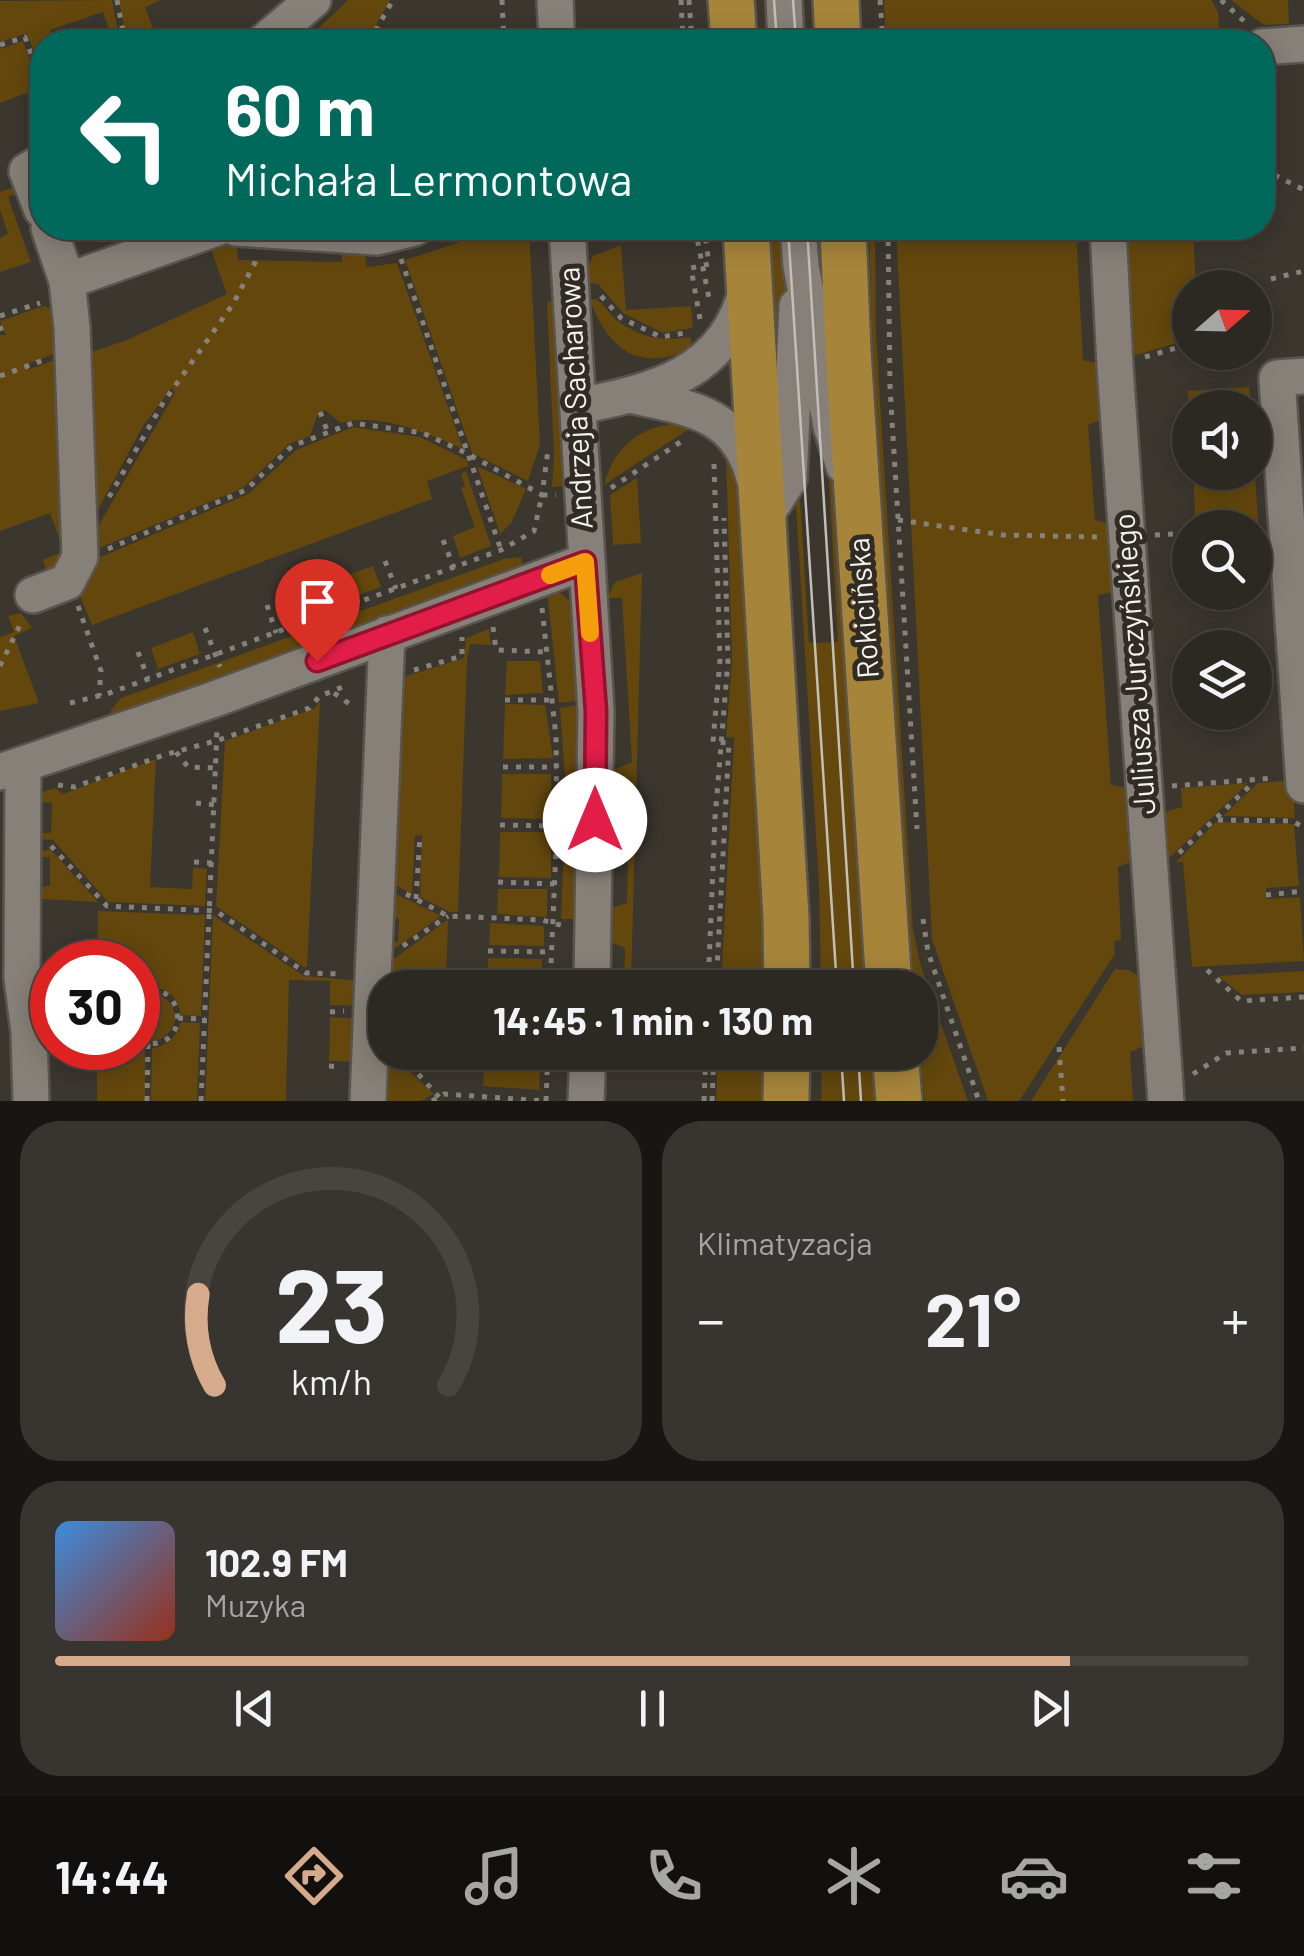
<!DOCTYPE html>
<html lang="pl">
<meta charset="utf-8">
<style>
body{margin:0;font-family:Barlow,sans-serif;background:#38342f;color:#f1f3f6;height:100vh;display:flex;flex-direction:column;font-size:38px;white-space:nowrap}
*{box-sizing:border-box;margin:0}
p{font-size:32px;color:#a6a6a5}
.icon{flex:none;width:55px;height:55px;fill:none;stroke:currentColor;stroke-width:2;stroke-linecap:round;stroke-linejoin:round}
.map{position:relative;height:1101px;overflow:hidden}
.details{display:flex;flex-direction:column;gap:20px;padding:20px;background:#181613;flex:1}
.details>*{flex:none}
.top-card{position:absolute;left:30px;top:30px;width:1245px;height:210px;border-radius:40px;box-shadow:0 5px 25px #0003,0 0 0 2px #484440;background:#00695c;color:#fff;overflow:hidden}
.needle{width:65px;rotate:70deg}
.tools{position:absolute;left:1172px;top:270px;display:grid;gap:20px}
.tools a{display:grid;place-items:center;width:100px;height:100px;border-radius:50%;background:#2c2822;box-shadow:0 5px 25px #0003,0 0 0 2px #484440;font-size:50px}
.speed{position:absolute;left:30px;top:940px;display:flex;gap:20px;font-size:50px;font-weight:700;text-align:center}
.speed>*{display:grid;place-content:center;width:130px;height:130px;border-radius:50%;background:#2c2822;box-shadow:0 5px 25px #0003,0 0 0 2px #484440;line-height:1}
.speed .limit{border:15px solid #d22;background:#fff;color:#111}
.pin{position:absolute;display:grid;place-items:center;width:85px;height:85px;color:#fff;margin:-102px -42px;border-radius:50% 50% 50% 0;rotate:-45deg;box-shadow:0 0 10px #0007}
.pin .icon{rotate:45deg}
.me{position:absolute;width:110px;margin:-55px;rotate:0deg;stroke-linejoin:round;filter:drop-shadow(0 0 8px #0008)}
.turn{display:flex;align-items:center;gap:35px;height:210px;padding:0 30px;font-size:45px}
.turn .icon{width:130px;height:130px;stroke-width:2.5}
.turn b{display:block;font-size:70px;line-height:85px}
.big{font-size:75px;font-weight:700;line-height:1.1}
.details .tile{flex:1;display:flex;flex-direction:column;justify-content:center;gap:15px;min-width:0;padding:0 35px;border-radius:40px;background:#38342f}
.details .dial{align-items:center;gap:0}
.dial svg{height:260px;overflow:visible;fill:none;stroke:#484440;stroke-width:7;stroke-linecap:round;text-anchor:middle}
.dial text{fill:#f1f3f6;stroke:none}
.song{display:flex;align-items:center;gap:30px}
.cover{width:120px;height:120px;border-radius:15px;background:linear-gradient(135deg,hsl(210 70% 55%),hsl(10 70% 35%))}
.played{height:10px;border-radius:5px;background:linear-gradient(90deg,#d6ab8b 85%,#484440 85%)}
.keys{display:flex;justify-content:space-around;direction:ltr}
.heat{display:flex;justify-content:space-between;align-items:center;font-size:55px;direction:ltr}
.details .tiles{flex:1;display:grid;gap:20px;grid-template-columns:1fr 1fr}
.tile:last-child{grid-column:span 2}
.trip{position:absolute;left:368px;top:970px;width:570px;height:100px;border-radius:40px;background:#2c2822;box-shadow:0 5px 25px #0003,0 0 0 2px #484440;font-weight:700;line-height:100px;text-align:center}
.menu{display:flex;height:160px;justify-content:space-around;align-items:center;background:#12100e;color:#a6a6a5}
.menu .icon{width:70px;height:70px}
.menu .selected{color:#d6ab8b}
.menu b{font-size:45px;color:#f1f3f6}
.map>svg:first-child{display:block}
</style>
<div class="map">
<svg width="1304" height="1101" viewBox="0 0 1304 1101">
<rect width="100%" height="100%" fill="#3b362e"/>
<!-- green -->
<g fill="#63470d">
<path d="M112 0 120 42H114L103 12 50 30 53 42H42V74L27 33 0 42V1Z"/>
<path d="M119 0H161L145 7 158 42H127Z"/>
<path d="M348 0H390L366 42H304Z"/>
<path d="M884 0H1211L1218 12 1220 37 1215 42H886Z"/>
<path d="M1231 0H1288L1289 24 1264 25Z"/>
<path d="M23 41 42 95V128L29 92 0 103V49Z"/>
<path d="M20 185 26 190 8 197 31 262 0 272V238L8 234 0 210V192Z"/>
<path d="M504 228H529L540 445 528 481 472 453 405 260Z"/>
<path d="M767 228H784L788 300 779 361 774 357Z"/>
<path d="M869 228H875L876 336 913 930 921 966 968 1101H925L919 1053 920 988 913 987 908 937 872 330Z"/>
<path d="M896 228H1076L1083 360 1098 363 1103 419 1088 425 1095 520 1111 524 1117 587 1113 592 1098 595 1111 785 1132 789 1133 861 1118 867 1121 940 1114 941 1115 954 1019 1101H988L932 939Z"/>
<path d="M1122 228H1193L1196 287 1190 288V339L1130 357Z"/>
<path d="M208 238 236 240 238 260 342 262V244L363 245 367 267 397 263 463 449C430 434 378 412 341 423L325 410 318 413 310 436 289 444 243 488 90 552 88 544 175 393 172 387 143 426 88 528 89 353 127 340 227 294 210 246 82 293 89 310 81 306 79 290Z"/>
<path d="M621 245 626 310 691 306 693 328 663 333 623 313 598 284 590 283 588 267 593 256Z"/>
<path d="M595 299C606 304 609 315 619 322 645 339 662 341 691 337L692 348C640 373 609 351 590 300Z"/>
<path d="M555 301 565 486 552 487 554 456 547 302Z"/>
<path d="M44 306 53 310 58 352 28 364 30 369 55 360 59 363 66 565 50 579 43 560 64 551 50 513 0 531V335H6L0 321Z"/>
<path d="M1249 387 1251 407 1190 408V428L1188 391Z"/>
<path d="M673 424 692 427 604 485C613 450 636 428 673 424Z"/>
<path d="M353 427 420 437 467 460 468 466 427 481 432 499 92 625 76 586 89 562 248 494 296 450Z"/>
<path d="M726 453 736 473 761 864 764 987 721 988 734 738 726 737 732 661Z"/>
<path d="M477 466 526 489 512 522 500 534Z"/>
<path d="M466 471 491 546 460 558 453 536 475 527 461 488 465 486 461 474Z"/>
<path d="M1193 473H1255L1258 523 1196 527Z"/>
<path d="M637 478 641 543 613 545 610 495Z"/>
<path d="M829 480H831L837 521 866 987H821L819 886 796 505 797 482H799L809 643 838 642Z"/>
<path d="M521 557 524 569 109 725 111 710 121 698 504 559Z"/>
<path d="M373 566 381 587 337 602 330 581Z"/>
<path d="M642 573 631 987H624L625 948 606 940 607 909 627 903 629 805 611 797 612 770 632 762 622 598H607L615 582Z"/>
<path d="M547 591 561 593 570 602 577 701 559 703Z"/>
<path d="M21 613 32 628 14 636 39 703 0 711V637L14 632 8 616Z"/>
<path d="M489 629 491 645 470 644 467 660 458 912H450L420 897 422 835 415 836 412 894 386 880 394 680 464 658 466 638Z"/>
<path d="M193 632 200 654 158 669 151 648Z"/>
<path d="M507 661H540L543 693 505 695Z"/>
<path d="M320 701 307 967H304L216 906 225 741 315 708Z"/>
<path d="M505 704 545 705 553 758 503 759Z"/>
<path d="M578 705 577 919H561L566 791 560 708Z"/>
<path d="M156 759 150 887 192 889 193 867 207 869 205 906 108 902 53 840 33 839V833H51L52 803 34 801V795L55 788 63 794Z"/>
<path d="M502 774H551L552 819 501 818Z"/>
<path d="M1293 780 1295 818 1223 816 1258 783Z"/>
<path d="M1248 783 1170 857 1164 854 1159 814 1182 807 1181 788Z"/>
<path d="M1216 822 1294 824 1299 886 1266 888 1267 899 1300 897 1304 961 1192 967 1183 862H1176Z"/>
<path d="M500 832H551V878L499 877Z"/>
<path d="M51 850 98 902 43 899 33 887 50 886V857H33L37 851Z"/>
<path d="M386 889 441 916 384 956V942H398L399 918 385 917Z"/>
<path d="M498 889H547V917L497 914Z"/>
<path d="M98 911 205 915 201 1016 181 1015C177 992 159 983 138 989V962H97Z"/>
<path d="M213 915 304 976 364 981V1006L330 1005V981L289 980 286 1101H205Z"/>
<path d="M446 921H448L446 987 385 988 384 966Z"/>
<path d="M490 923 544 926V946L489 945Z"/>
<path d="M488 958 542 959 543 987H487Z"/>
<path d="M1115 969 1129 970 1145 980 1149 1044 1130 1052 1133 1101H1031Z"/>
<path d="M1304 971V992L1242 995 1218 976Z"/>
<path d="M151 993C167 996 175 1005 175 1021 168 1039 155 1046 138 1037V997Z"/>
<path d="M330 1017 363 1019V1062L329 1061Z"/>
<path d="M180 1022 200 1023 197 1101H151L152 1048C167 1046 178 1037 180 1022Z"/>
<path d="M138 1046 145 1048V1101H97V1048Z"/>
<path d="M718 1053H764L763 1101H716Z"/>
<path d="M822 1053H872L877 1101H821Z"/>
<path d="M380 1063 403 1065 434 1094 421 1101H378Z"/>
<path d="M484 1064 540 1065 539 1090 483 1086Z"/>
</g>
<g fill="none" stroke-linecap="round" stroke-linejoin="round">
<defs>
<g id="minor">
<path d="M555 0 557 42"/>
<path d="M784 0 786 42"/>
<path d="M264 42 313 0"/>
<path d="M1262 47 1304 44"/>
<path d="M42 162 27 171 42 210"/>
<path d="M236 228 377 237 414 228"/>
<path d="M567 228 596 711 592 988"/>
<path d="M798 228 801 266 831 426 844 466"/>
<path d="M1108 228 1115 366 1166 1101"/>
<path d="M67 281 217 228"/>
<path d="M1304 376 1277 378 1304 785"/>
<path d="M634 396C691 408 738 414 754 478"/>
<path d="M578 406C654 392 727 373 747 288"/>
<path d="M764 518 789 479 797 306"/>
<path d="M33 595 67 582 80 557 72 327 67 281 49 228"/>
<path d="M23 767 22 978 29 1032 31 1101"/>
<path d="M0 772 212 700 585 562"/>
<path d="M368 1101 387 634"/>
<path d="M586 1101 588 1052"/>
</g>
<g id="major">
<path d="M731 0 734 42"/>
<path d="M836 0 838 42"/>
<path d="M746 228 786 918 787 988"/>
<path d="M843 228 848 351 889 988"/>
<path d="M895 1052 899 1101"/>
<path d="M786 1101 787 1052"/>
</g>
</defs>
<!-- minor casing -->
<use href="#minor" stroke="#59544e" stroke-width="40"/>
<!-- major casing -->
<use href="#major" stroke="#59544e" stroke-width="50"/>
<!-- path -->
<g stroke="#86827b" stroke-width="5" stroke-dasharray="5 8" stroke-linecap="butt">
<path d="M117 0 125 42"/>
<path d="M502 0 504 42"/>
<path d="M681 0 683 42"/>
<path d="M689 0 692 42"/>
<path d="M880 0 883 42"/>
<path d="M1221 0 1246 23"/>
<path d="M188 35 191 42"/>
<path d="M211 42 236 31"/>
<path d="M369 42 393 0"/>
<path d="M0 45 25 37 42 85"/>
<path d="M1263 169 1304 190"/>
<path d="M695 228 710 303"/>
<path d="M888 228 890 387 917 829"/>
<path d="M401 259 501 550"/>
<path d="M1271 279 1304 271"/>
<path d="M601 296 621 318 661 337 685 333"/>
<path d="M0 316 40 303"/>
<path d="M700 319 691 268 709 264 704 228"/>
<path d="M1255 322 1273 313"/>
<path d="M0 326 3 336"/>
<path d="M1145 357 1190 344"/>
<path d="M0 376 44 360"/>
<path d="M320 412 328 433"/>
<path d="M714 464 720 660 713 742 729 743 716 988"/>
<path d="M611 488 685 439"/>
<path d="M109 497 163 403 233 304 258 257"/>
<path d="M898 520 1003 535 1099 537"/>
<path d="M1155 535 1190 533"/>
<path d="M443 540 454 568"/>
<path d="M108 549 246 490 292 446 353 423 423 433 468 454 542 495 548 450"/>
<path d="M385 561 396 589"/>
<path d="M323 584 332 612"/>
<path d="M267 605 276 633"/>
<path d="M78 606 101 671 99 696"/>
<path d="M542 608 556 737 557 826 550 988"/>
<path d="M493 627 496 650 547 652"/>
<path d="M205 628 220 667"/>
<path d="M138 652 148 679"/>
<path d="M0 666 22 621"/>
<path d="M414 670 462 656V637"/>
<path d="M334 693 355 708"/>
<path d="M505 700H553"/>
<path d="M70 703 107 694 501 550 534 531 542 495H556"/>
<path d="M176 752 188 767 218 768"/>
<path d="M503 767H556"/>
<path d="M58 785 74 787 164 755 219 740 309 708 320 696 345 686"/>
<path d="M1172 786 1275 778"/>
<path d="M196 803 216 805"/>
<path d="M1218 820 1293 821 1304 828"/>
<path d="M500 825 557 826"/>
<path d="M51 846 107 906 216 911 306 973 343 974"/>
<path d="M1179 853 1254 782"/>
<path d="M194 862 212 863"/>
<path d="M498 882 554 884"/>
<path d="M406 894 448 916 542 920 564 926"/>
<path d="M1266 895 1304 891"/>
<path d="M416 899 420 835"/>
<path d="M923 919 928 952 979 1101"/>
<path d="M403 946 448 916"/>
<path d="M488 951 551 952"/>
<path d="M1207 970 1241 1001 1304 997"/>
<path d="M708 988 715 818 728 661 724 518"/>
<path d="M138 993C189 974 192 1059 138 1041"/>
<path d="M330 1012 344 1011"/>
<path d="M178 1018 205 1019"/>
<path d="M1059 1047 1063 1101"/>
<path d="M401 1055 439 1097"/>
<path d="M484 1059H548"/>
<path d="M329 1066 341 1067"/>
<path d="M1193 1074 1226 1053 1304 1048"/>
<path d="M147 1101 148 1044"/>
<path d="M201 1101 217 730"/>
<path d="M432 1101 444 1094 546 1101"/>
<path d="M546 1101 548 1052"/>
<path d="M704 1101 706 1052"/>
<path d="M712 1101 714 1052"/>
</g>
<!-- minor -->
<use href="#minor" stroke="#868078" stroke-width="35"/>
<!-- major -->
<use href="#major" stroke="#a6853b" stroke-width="45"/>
<!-- tram -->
<g stroke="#c2bfb9" stroke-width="2.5">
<path d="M774 0 777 42"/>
<path d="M793 0 796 42"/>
<path d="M788 228 837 988"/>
<path d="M807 228 854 988"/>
<path d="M841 1052 844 1101"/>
<path d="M858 1052 861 1101"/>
</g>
</g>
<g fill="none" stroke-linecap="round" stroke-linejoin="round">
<defs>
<path id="route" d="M317 661 585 562 596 711 595 820"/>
</defs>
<!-- route casing -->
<use href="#route" stroke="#92132f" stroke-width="25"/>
<!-- route -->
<use href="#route" stroke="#e11d48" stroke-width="18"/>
<!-- slow -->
<path stroke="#f59e0b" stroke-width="18" d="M550 575 585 562 590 633"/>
</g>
<g text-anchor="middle" stroke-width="10" stroke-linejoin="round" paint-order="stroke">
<!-- street labels -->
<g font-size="30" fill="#f5f2ed" stroke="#302c24">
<text transform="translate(576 398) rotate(-93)" y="10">Andrzeja Sacharowa</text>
<text transform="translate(864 608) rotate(-94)" y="10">Rokicińska</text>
<text transform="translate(1135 664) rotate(-94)" y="10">Juliusza Jurczyńskiego</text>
</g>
</g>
</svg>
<div class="tools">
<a><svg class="needle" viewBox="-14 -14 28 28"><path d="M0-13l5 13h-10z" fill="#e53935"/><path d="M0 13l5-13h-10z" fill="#a6a6a5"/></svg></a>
<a><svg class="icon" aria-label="sound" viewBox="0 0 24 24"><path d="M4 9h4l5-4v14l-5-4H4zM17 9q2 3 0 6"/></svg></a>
<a><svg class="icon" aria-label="search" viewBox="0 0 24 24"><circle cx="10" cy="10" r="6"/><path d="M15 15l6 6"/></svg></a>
<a><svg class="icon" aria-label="layers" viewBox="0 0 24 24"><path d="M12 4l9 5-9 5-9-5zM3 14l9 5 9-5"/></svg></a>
</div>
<div class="speed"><div class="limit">30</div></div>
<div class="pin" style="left:317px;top:661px;background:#d93025"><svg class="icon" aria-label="arrive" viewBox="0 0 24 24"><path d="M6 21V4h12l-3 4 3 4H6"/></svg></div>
<svg class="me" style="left:595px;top:820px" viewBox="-20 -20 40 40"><circle r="19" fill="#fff"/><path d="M0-13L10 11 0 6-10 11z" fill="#e11d48"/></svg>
<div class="trip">14:45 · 1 min · 130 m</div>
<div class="top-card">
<div class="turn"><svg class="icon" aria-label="left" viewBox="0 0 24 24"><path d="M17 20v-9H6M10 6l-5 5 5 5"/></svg><div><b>60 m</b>Michała Lermontowa</div></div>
</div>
</div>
<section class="details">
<div class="tiles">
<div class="tile dial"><svg viewBox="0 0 100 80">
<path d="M14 69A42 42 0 1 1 86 69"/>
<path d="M14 69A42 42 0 0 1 9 41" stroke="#d6ab8b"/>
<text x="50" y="56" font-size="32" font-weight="700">23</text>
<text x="50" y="72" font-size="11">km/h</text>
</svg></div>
<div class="tile"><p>Klimatyzacja</p>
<div class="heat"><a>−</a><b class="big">21°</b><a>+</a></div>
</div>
<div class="tile">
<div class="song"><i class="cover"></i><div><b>102.9 FM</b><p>Muzyka</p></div></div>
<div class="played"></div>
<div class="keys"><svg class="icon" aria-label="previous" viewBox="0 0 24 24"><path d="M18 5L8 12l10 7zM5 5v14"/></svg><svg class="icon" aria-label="pause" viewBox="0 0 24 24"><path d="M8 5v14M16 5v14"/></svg><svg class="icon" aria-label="next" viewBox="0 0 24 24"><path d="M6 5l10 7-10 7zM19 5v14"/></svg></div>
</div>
</div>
</section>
<nav class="menu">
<b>14:44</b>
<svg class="icon selected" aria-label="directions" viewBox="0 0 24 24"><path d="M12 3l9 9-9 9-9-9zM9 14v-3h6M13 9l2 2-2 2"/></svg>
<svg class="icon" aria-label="music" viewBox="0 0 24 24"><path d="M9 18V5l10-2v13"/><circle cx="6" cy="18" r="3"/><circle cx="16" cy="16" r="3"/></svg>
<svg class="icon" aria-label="phone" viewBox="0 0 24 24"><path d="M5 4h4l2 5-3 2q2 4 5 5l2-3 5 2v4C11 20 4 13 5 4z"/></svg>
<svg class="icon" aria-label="climate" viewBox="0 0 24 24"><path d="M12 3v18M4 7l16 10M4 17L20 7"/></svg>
<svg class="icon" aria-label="car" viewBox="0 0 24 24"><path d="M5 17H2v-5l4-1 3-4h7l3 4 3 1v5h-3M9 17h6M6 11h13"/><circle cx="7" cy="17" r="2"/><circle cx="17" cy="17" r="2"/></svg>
<svg class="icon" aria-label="filters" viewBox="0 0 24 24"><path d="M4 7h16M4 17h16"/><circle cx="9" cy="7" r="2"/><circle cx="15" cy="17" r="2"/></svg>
</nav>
